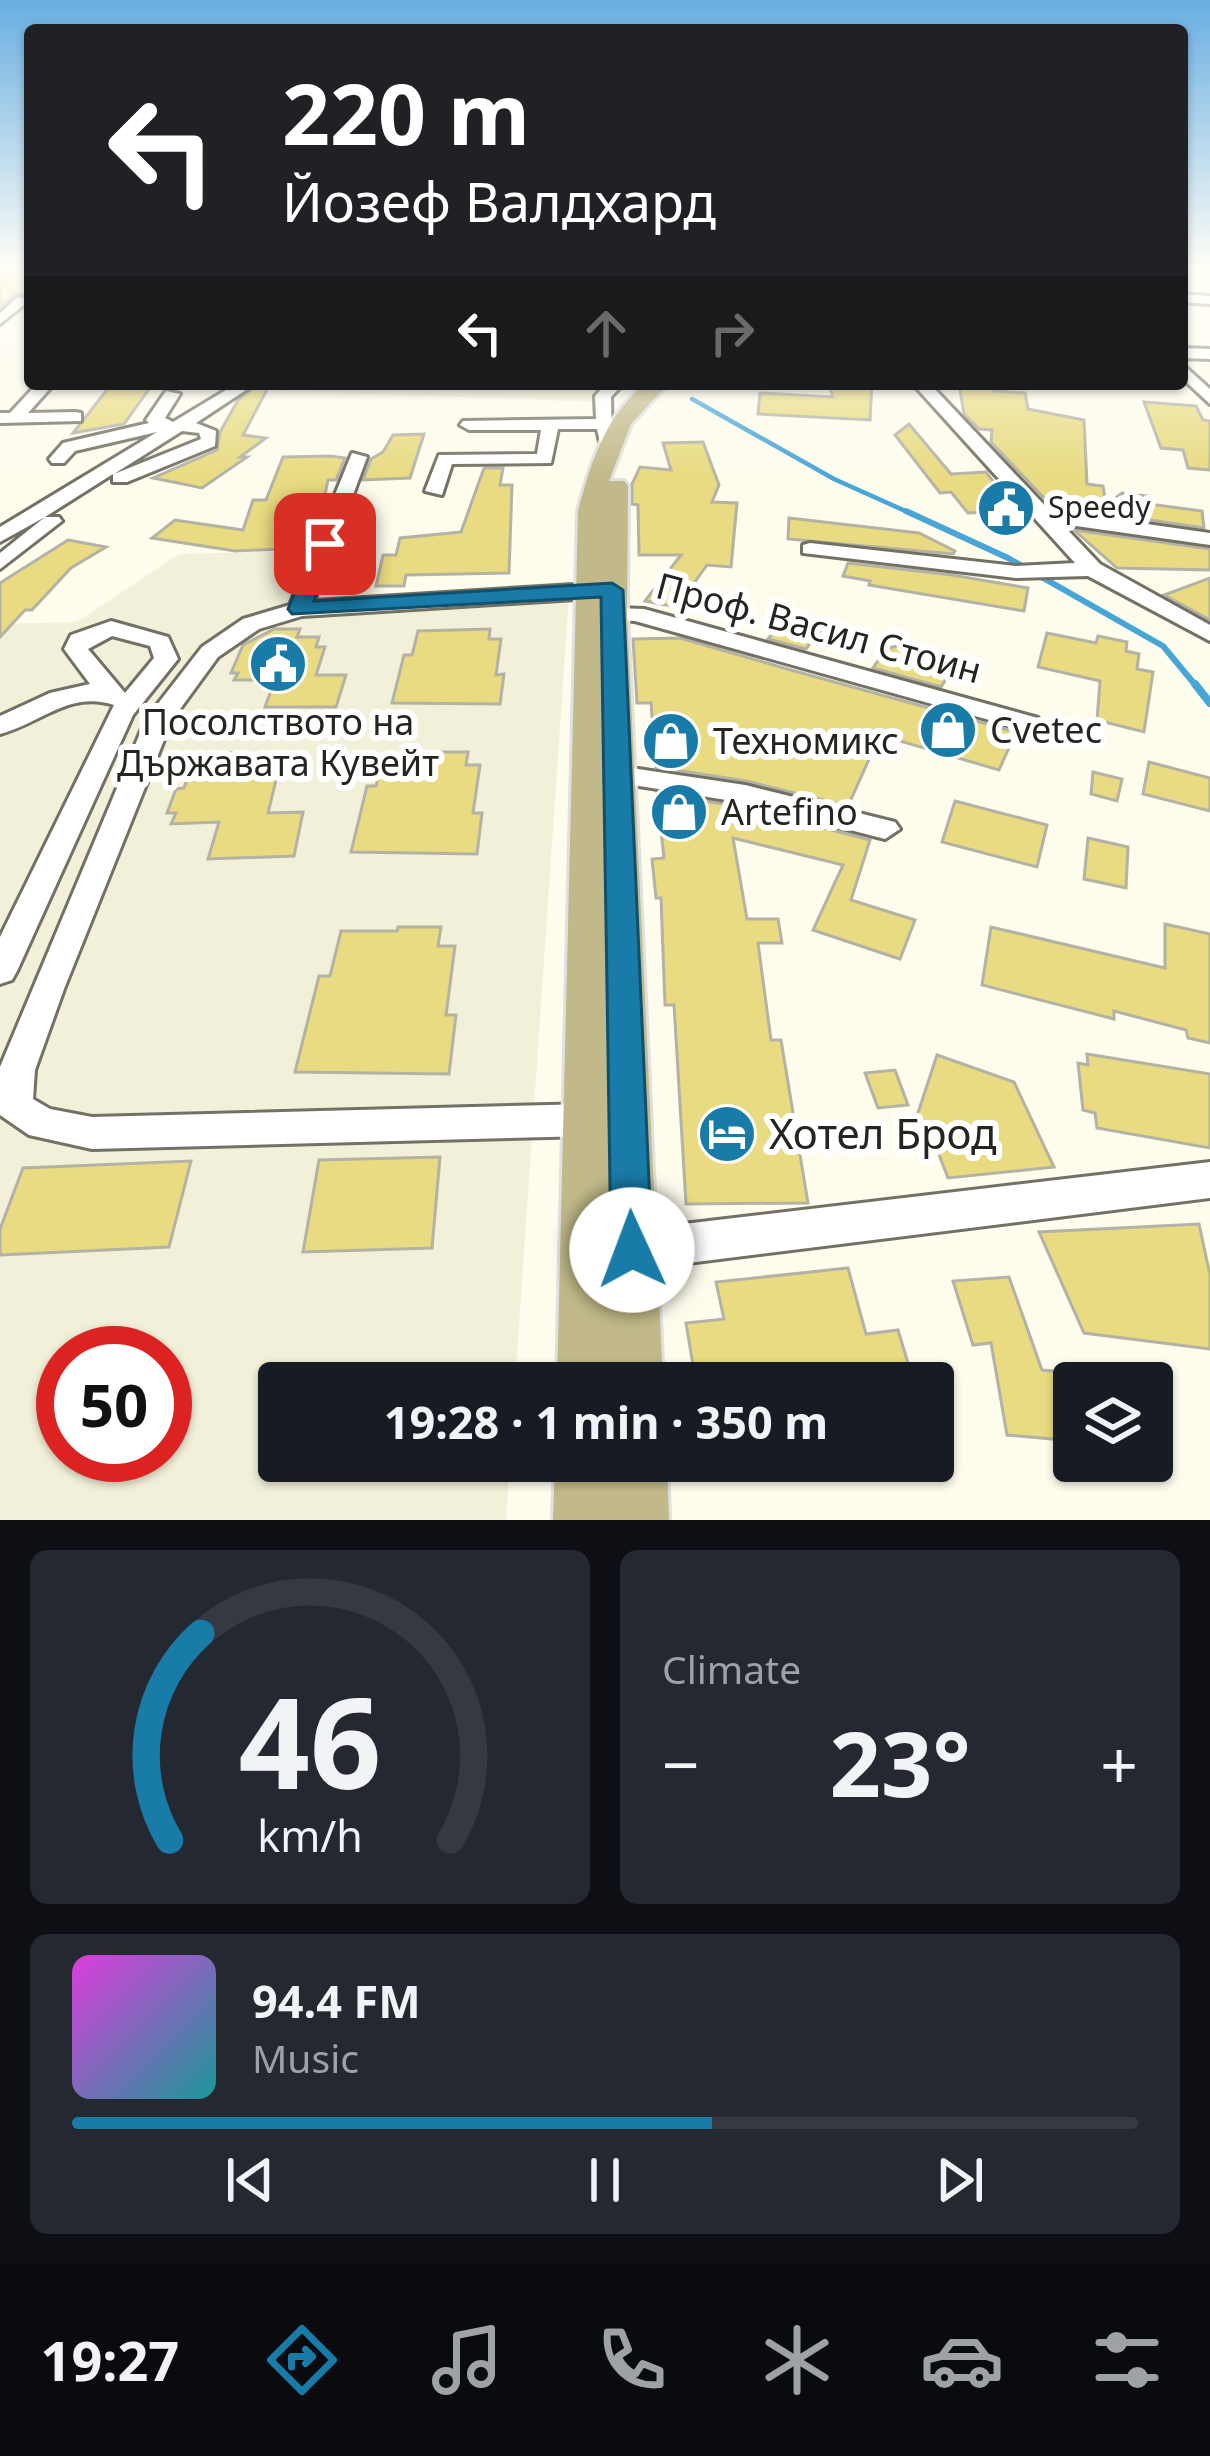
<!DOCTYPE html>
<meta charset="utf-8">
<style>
body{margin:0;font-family:"Noto Sans",sans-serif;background:#242831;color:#f1f3f6;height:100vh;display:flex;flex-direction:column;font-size:45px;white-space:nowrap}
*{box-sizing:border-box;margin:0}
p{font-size:39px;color:#9ea1a6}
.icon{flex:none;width:66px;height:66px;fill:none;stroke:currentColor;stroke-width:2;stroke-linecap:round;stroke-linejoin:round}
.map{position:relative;height:1520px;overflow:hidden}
.sheet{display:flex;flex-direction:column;gap:30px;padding:30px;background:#0d0f14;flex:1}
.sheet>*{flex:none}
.top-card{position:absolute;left:24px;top:24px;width:1164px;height:366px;border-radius:12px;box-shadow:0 3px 9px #0004;background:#202124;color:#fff;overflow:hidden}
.fabs{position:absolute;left:1053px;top:1362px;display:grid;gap:24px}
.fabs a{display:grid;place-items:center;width:120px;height:120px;border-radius:12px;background:#171b24;box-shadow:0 3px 9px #0004;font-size:60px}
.speed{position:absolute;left:36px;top:1326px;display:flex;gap:24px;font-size:60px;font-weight:700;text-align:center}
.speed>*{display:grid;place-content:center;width:156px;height:156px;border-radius:50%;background:#171b24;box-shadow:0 3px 9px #0004;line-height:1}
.speed .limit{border:18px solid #d22;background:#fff;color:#111}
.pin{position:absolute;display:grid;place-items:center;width:102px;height:102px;color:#fff;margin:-51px;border-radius:24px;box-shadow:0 6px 18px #0006}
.me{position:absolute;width:132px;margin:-66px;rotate:358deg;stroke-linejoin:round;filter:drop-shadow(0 0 9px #0008)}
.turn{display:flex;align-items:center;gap:42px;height:252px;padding:0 60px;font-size:54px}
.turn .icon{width:156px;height:156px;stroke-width:2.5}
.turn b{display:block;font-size:84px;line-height:102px}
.lanes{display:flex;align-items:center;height:114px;padding:0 60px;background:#0003;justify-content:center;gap:60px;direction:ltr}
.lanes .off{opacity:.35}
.big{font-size:90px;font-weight:700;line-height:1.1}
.sheet .tile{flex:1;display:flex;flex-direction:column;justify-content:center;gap:18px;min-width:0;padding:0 42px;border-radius:18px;background:#242831}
.sheet .dial{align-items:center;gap:0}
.dial svg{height:312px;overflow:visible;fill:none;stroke:#363941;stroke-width:7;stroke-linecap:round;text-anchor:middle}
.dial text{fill:#f1f3f6;stroke:none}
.song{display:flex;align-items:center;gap:36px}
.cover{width:144px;height:144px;border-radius:18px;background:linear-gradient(135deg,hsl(300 70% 55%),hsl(180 70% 35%))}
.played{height:12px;border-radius:6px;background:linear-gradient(90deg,#197ba7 60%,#363941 60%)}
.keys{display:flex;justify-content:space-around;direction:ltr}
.heat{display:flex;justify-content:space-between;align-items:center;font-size:66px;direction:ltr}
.sheet .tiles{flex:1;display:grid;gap:30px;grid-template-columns:1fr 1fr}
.tile:last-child{grid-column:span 2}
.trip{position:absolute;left:258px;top:1362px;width:696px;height:120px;border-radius:12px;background:#171b24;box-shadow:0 3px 9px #0004;font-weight:700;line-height:120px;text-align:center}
.menu{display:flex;height:192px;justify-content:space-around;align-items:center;background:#090b0e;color:#9ea1a6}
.menu .icon{width:84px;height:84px}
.menu .active{color:#197ba7}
.menu b{font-size:54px;color:#f1f3f6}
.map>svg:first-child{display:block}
</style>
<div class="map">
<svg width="1210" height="1520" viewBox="0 0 1210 1520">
<rect width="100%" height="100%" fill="#fefced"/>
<!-- built -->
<g fill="#f2f0d9" fill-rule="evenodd">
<path d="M264 384H627L602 402 257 390Z"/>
<path d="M305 551 290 602 570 581 515 1383H279V1461H510L506 1520H0V624L77 622 179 554ZM63 1353H165V1455H63Z"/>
</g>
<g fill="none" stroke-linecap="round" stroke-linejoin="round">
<!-- stream-far2 -->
<path stroke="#48a6d6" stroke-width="4.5" d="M692 399 834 479 912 514"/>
<!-- stream-far1 -->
<path stroke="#48a6d6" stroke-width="6" d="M906 511 1008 558 1163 646 1197 687"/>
<!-- stream -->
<path stroke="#48a6d6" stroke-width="8" d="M1195 684 1210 703"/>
</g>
<!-- building -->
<g fill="#e8db81" stroke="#b4b2a4" stroke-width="3">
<path d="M0 273H30V295L15 294 0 307Z"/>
<path d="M259 384H270L243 435 266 438 240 457H247L202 488 153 478 217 450 220 432 238 400Z"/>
<path d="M829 384H872L870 420 758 414 760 393 833 397Z"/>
<path d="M959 384H993L994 391 1025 393 1028 409 1084 420 1087 484 1103 486 1106 505 1122 493 1148 496 1149 504 1202 511 1204 528 1096 512 1102 507 1045 499 991 442 992 430 979 429 964 414Z"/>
<path d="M152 385 124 424 73 433 110 386Z"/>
<path d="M1144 402 1196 406 1203 420 1210 421V470L1188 468 1183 450 1161 448Z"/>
<path d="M909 424 951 474 986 472 1016 511 968 513 951 492 940 493 895 435Z"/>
<path d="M424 434 410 478 363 480 371 459 383 452 393 435Z"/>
<path d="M703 442 719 485 712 502 737 503 731 567 707 565 677 607 645 601 681 555H639L638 505 632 504V484L640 467 671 470 663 443Z"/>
<path d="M330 456 345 458 336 480H328L320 518H313L306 548 235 551 152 538 175 520 243 530 253 500H266L283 457Z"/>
<path d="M484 468H503L500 485H512L509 573 406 575 404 586H376L383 555H396L400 538 461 532Z"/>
<path d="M789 518 919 533 955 551 953 554 788 539Z"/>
<path d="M1074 530 1210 549V570L1117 568Z"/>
<path d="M68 540 106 547 71 568 32 610H25L0 637V583Z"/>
<path d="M848 563 952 575 1028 588 1024 611 869 585 870 581 843 576Z"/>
<path d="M1210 578V620L1164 595Z"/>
<path d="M786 616 824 626 806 649 768 639Z"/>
<path d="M274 629H300L297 637H319L316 647H325L316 675H346L336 707H265L275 680H234L238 673H231L243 645Z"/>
<path d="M490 629 489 639H501L496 675 504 674 500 704 392 703 404 655H412L418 631Z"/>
<path d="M1047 633 1096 643 1098 636 1127 642 1126 651 1139 654 1137 669 1153 672 1144 732 1097 720 1100 681 1038 667Z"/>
<path d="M680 638 791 670 1016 732 999 770 880 735 848 806 746 781 656 767 651 703H637L633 639Z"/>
<path d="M911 644 930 649 951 671 941 687 873 668 887 648Z"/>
<path d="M247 752 243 763H270L266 776H277L268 813 303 812 294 856 208 859 219 822 171 824 176 813H167L176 789 184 788 196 754Z"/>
<path d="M431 752H468L466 765H480L473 813H482L477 854 351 852 367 786H376L384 755Z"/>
<path d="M1149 762 1210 778V811L1143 794Z"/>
<path d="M1093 772 1122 779 1117 801 1091 794Z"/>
<path d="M657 794 744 807 870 840 851 900 915 920 900 959 813 930 843 865 733 838 747 919H778L782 943H758L771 1040H781L808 1203 686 1204 674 1005H665L661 898H656L652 859 664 858Z"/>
<path d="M955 801 1047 825 1037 867 942 842Z"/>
<path d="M1088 838 1128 847 1126 888 1084 879Z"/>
<path d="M1165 924 1210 934V1043L1188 1038 1186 1030 1114 1011V1019L982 985 991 927 1165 968Z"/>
<path d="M398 927H441L438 946H455L446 1015H456L449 1074 295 1072 319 976H330L341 931H397Z"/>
<path d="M1087 1054 1210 1074V1148L1097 1128 1095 1113 1083 1110 1078 1063 1088 1065Z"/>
<path d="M937 1055 1014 1082 1054 1167 948 1178 933 1139 920 1140 914 1125Z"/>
<path d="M895 1070 908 1105 878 1108 865 1073Z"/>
<path d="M440 1157 432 1248 303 1252 319 1160Z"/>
<path d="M191 1161 169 1247 0 1255V1229L23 1168Z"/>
<path d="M1199 1224 1210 1275V1349L1084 1333 1039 1232Z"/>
<path d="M848 1268 866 1334 898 1330 914 1383H696L686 1323 724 1319 716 1282Z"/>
<path d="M1009 1277 1042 1370 1064 1372 1074 1441 1007 1435 991 1343 973 1345 953 1281Z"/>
</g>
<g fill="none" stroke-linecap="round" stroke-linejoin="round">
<defs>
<g id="minor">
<path d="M1182 294 1210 296V304L1182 302Z"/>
<path d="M18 297 30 300 0 324V313Z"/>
<path d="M1182 348 1210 349V359L1182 358Z"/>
<path d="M1182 364 1210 389V404L1182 378Z"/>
<path d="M37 384H54L28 413 75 412 81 413V421L0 423V413H10Z"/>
<path d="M236 384H255L196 423 216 431 215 446 127 482H113V474L45 517H59L62 521 0 569V553L45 517 0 542V527L157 432 75 451 64 463H52L49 459 63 443 149 423 146 420 166 391 180 394 165 418 173 422ZM182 431 199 433 201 439 114 474Z"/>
<path d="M606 384H623L611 397 612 442H600L597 429H558L551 463 452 464 442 495 425 491 439 455 537 454 541 430H469L460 425 463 421 596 419 595 396Z"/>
<path d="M913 384H930L1049 510 1210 533V545L1062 524 1100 564 1210 625V641L1088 576 1016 578 803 553V545L810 543 1016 566 1075 563Z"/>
<path d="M352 453 367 457 314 601 608 583 619 590 608 597 302 616 259 629 218 657 172 720 64 989 35 1070 33 1099 50 1109 92 1117 589 1104 602 1109 608 1120 602 1131 589 1136 92 1149 29 1135 0 1115V1067L146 719 202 647 243 619 290 605Z"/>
<path d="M592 607 644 609 1038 718 1042 723 1029 731 635 621 584 619 581 614Z"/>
<path d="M111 621 168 637 178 659 133 715 17 971 12 980 0 984V937L114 705C70 690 41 723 0 734V716L50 693 90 684 64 649 71 635ZM112 636 150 646 154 658 125 693 88 649Z"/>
<path d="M618 766 745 785 895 822 900 829 885 839 745 803 608 781 604 775Z"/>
<path d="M1210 1162V1198L624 1271 609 1265 603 1251 609 1237 624 1231Z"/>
</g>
<g id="major">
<path d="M646 384H668L631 424 609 481H624L628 486 627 614 663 1383H557L578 511C591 463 605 415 646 384Z"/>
<path d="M555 1461H667L669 1520H553Z"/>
</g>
</defs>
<!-- minor casing -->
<use href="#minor" stroke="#737164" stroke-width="6"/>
<!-- major casing -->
<use href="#major" stroke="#e0e0e0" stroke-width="6"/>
<!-- minor -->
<use href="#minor" fill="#fff" fill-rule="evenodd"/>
<!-- major -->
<use href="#major" fill="#c1b989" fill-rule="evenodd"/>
</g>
<!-- sky -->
<linearGradient id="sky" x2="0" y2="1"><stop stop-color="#68aee1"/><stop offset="0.56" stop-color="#fffef7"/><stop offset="1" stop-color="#fffef7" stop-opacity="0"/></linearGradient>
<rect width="1210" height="479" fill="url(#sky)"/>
<!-- route -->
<path fill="#197ba7" stroke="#10506d" stroke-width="3" d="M325 538 335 544 314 601 612 583 623 590 652 1250 646 1264 632 1270 617 1264 611 1250 601 597 292 614 288 609 314 544Z"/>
<!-- icons -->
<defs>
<symbol id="civic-disc" viewBox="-11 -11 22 22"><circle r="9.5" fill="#197ba7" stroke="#fff"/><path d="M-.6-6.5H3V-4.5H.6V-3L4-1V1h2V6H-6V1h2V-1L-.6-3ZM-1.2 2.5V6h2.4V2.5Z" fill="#fff"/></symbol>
<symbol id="shop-disc" viewBox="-11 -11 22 22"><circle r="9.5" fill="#197ba7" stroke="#fff"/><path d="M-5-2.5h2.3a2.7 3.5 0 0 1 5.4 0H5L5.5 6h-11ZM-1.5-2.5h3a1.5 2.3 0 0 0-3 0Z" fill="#fff"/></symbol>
<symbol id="hotel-disc" viewBox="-11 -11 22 22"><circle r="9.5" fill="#197ba7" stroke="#fff"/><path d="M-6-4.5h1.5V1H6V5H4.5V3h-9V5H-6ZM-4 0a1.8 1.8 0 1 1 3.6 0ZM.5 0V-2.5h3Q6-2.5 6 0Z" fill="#fff"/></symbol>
</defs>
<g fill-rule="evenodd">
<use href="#civic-disc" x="973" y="475" width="66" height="66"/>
<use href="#civic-disc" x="245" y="631" width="66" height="66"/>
<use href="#shop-disc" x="915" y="697" width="66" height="66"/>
<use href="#shop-disc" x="638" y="708" width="66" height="66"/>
<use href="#shop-disc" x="646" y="779" width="66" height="66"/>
<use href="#hotel-disc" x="694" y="1101" width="66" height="66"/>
</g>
<g text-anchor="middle" stroke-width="12" stroke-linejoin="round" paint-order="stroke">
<!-- far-poi labels -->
<g font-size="30" fill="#25241f" stroke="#fff" text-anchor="start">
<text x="1048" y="518">Speedy</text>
</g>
<!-- street labels -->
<g font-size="36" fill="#25241f" stroke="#fff">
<text transform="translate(819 628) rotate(15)" y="13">Проф. Васил Стоин</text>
</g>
<!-- poi labels -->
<g font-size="36" fill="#25241f" stroke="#fff" text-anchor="start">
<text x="278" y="735" text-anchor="middle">Посолството на<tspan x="278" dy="41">Държавата Кувейт</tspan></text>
<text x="990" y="743">Cvetec</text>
<text x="713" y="754">Техномикс</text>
<text x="721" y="825">Artefino</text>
</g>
<!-- near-poi labels -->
<g font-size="42" fill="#25241f" stroke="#fff" text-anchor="start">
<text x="769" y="1149">Хотел Брод</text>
</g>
</g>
</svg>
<div class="fabs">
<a><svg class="icon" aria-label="layers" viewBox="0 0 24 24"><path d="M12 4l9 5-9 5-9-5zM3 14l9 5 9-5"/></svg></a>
</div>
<div class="speed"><div class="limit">50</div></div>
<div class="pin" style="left:325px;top:544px;background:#d93025"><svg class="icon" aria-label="arrive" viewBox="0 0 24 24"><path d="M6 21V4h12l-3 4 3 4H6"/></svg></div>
<svg class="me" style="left:632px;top:1250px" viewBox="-20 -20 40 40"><circle r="19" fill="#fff"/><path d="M0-13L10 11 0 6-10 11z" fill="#197ba7"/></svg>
<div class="trip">19:28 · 1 min · 350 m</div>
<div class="top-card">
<div class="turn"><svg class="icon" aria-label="left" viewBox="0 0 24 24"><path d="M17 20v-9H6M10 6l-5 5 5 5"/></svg><div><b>220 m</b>Йозеф Валдхард</div></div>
<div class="lanes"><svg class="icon" aria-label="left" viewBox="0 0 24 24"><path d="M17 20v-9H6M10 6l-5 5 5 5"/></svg><svg class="icon off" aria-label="ahead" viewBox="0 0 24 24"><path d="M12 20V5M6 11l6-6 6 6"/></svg><svg class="icon off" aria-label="right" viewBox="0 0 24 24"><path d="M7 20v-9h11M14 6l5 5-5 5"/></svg></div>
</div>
</div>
<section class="sheet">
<div class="tiles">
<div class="tile dial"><svg viewBox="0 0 100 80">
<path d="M14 69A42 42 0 1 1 86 69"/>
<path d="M14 69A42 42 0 0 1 22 16" stroke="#197ba7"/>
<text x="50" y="56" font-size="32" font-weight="700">46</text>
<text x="50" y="72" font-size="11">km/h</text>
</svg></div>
<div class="tile"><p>Climate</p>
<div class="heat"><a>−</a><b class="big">23°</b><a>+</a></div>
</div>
<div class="tile">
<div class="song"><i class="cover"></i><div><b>94.4 FM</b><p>Music</p></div></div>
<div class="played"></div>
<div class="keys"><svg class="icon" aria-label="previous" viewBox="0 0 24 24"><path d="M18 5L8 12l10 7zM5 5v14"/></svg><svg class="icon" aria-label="pause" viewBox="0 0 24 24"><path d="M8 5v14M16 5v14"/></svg><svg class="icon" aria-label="next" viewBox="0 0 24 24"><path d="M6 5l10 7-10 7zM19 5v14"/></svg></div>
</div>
</div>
</section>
<nav class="menu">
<b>19:27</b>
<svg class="icon active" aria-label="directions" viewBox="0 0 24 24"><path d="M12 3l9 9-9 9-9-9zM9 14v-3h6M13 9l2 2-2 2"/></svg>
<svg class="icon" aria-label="music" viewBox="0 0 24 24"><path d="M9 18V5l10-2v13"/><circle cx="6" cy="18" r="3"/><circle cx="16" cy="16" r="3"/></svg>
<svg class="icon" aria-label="phone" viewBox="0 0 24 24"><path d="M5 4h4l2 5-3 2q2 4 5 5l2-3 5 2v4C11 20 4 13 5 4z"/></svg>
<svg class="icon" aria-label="climate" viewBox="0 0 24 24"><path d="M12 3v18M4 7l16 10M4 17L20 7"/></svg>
<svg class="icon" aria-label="car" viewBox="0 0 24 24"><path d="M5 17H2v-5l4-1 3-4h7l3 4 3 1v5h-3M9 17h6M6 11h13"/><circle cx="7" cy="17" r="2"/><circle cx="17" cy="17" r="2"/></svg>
<svg class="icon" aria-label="filters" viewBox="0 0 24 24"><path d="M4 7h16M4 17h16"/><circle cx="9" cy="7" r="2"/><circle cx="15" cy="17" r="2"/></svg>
</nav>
